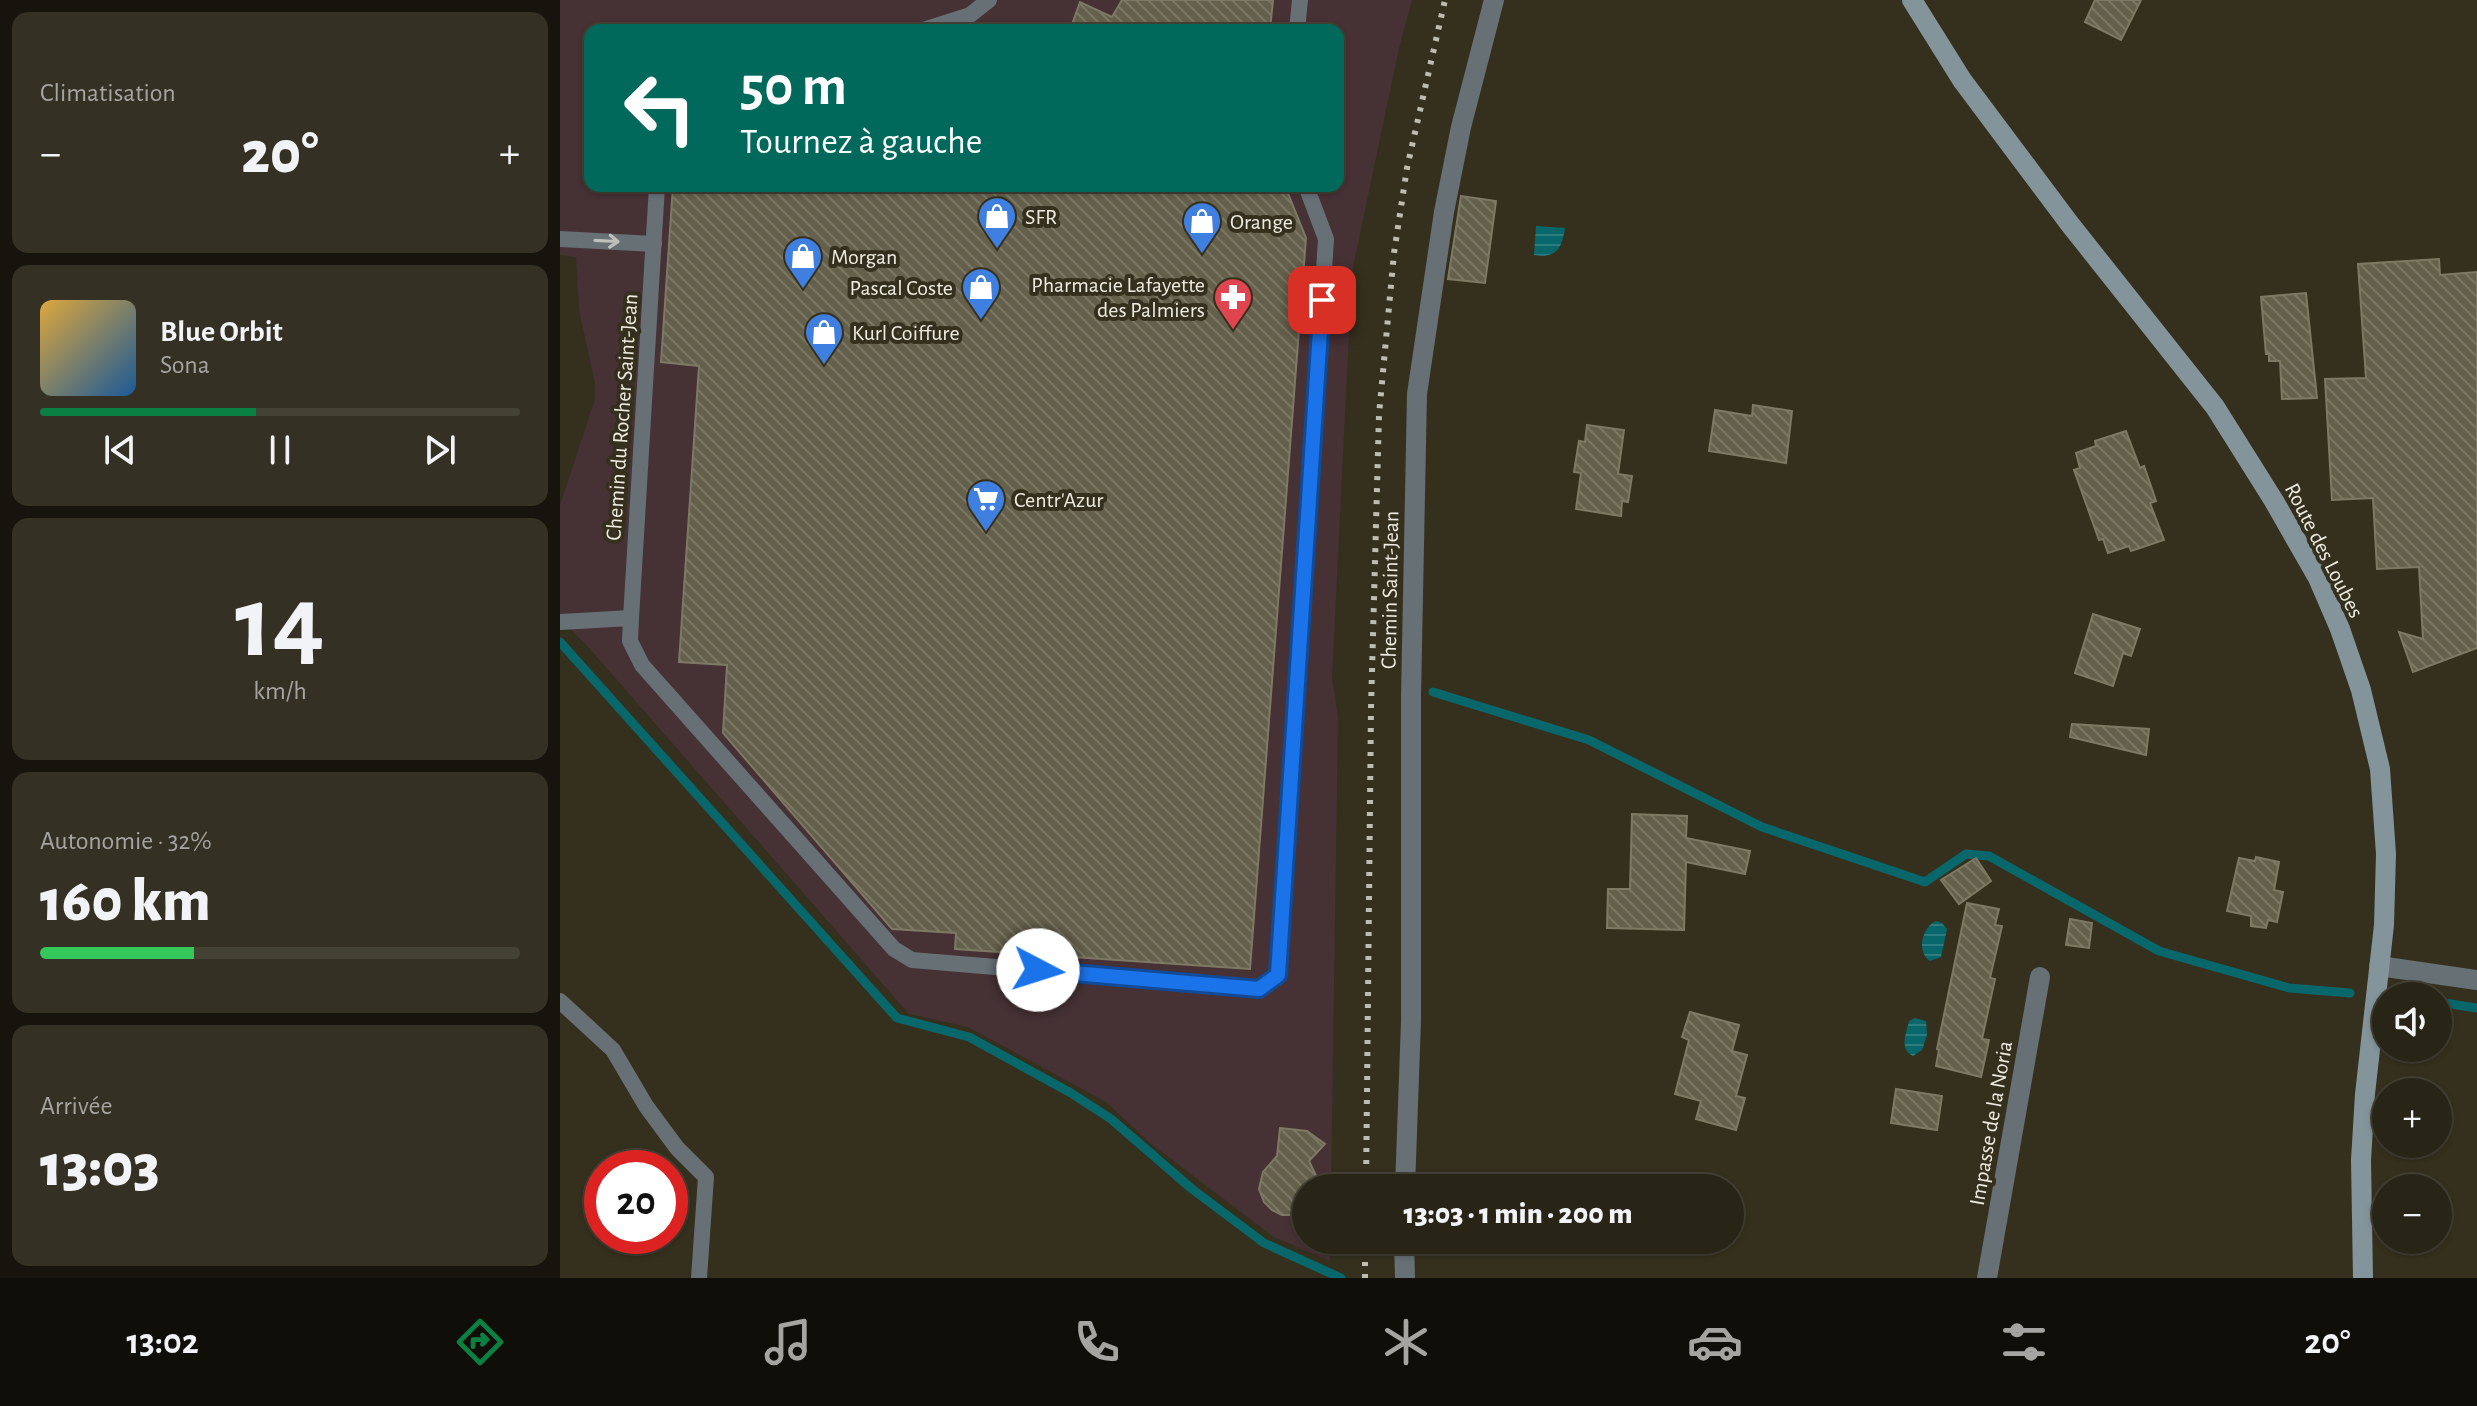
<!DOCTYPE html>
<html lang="fr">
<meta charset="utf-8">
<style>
body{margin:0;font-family:"Alegreya Sans",sans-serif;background:#343023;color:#f1f3f6;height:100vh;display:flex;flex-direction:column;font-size:30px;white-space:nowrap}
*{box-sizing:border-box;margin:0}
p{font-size:26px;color:#a5a4a1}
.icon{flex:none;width:44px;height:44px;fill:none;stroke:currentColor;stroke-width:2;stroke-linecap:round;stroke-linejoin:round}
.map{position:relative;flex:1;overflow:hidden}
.drawer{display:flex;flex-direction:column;gap:12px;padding:12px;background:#16140c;width:560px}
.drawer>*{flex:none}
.hud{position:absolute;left:24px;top:24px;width:760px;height:168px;border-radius:16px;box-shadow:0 2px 6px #0004,0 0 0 2px #444135;background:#00695c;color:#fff;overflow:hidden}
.tools{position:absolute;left:1812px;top:982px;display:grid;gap:16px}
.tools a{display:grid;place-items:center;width:80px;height:80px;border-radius:50%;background:#282416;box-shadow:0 2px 6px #0004,0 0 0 2px #444135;font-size:40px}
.speed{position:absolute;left:24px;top:1150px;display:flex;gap:16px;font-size:40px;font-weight:700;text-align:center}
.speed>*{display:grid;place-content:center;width:104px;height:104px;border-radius:50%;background:#282416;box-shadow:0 2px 6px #0004,0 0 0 2px #444135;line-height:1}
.speed .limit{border:12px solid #d22;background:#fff;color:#111}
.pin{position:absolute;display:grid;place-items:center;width:68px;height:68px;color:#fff;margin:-34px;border-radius:16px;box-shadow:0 4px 12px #0006}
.me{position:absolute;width:88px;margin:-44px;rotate:95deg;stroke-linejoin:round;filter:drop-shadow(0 0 6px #0008)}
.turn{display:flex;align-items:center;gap:28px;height:168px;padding:0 24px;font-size:36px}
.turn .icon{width:104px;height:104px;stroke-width:2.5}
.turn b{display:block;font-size:56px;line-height:68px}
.big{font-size:60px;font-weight:800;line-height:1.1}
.drawer .tile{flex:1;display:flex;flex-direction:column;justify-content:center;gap:12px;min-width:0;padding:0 28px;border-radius:16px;background:#343023}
.drawer .dial{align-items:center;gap:0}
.dial b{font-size:104px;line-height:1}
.song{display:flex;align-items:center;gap:24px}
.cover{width:96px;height:96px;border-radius:12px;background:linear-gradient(135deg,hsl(40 70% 55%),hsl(210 70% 35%))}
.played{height:8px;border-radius:4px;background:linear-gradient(90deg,#0b8043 45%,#444135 45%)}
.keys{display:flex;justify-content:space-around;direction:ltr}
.heat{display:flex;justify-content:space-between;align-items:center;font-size:44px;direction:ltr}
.charge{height:12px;border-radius:6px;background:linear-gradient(90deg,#34c759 32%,#444135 0)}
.trip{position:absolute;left:732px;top:1174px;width:452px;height:80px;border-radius:40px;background:#282416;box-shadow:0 2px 6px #0004,0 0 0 2px #444135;font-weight:800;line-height:80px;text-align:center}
.menu{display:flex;height:128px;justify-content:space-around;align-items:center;background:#100e09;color:#a5a4a1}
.menu .icon{width:56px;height:56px}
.menu .on{color:#0b8043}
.menu b{font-size:36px;color:#f1f3f6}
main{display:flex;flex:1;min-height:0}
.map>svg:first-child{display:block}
</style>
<main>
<section class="drawer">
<div class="tile"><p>Climatisation</p>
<div class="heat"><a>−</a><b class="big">20°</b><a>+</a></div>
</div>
<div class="tile">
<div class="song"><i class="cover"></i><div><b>Blue Orbit</b><p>Sona</p></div></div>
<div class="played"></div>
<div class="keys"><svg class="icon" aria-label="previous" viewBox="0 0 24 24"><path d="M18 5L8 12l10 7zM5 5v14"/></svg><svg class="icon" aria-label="pause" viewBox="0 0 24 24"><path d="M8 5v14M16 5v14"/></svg><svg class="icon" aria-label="next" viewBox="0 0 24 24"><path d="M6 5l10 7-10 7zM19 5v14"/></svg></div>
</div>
<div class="tile dial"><b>14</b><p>km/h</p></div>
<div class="tile"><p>Autonomie · 32%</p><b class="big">160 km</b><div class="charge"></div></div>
<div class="tile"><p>Arrivée</p><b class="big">13:03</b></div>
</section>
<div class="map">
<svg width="1917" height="1278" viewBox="0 0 1917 1278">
<defs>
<pattern id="water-rules" width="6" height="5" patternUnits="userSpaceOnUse" patternTransform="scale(2)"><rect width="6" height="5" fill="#07676b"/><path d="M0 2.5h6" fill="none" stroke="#2b7d80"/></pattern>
<pattern id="building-back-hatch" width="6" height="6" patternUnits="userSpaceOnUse" patternTransform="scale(2)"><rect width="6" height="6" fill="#64604b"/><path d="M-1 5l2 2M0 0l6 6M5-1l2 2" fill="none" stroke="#7a7765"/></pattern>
</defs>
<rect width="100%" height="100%" fill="#35301d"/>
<!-- commercial -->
<path fill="#463135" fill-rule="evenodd" d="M0 0H852L839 48 792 272 772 678 778 718 771 1188H746V1240H770V1261L714 1237 590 1143 546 1102 408 1027 349 1014 30 649 0 618V505L35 399V383L19 310 16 257 0 255ZM30 30H778V186H30Z"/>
<!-- water -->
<g fill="url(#water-rules)">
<path d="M976 226 1005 228C1002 248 996 259 974 255Z"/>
<path d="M1376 921 1382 923 1387 929 1381 957 1370 961C1356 952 1362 927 1376 921Z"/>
<path d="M1355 1018 1366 1021 1367 1035 1362 1050 1353 1056C1339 1049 1346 1034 1349 1021Z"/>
</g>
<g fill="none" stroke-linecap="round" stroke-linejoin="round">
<!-- stream -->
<g stroke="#07676b" stroke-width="9">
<path d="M0 642 337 1018 409 1037 511 1093 551 1119 632 1189 704 1243 781 1278"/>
<path d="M873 692 1029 740 1202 827 1365 882 1406 854 1429 856 1599 951 1729 988 1790 993"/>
<path d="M1878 1002 1917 1008"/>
</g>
</g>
<!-- building -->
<g fill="url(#building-back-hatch)" stroke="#7e7964" stroke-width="2">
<path d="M562 0H713L710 30H510L520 2 552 17Z"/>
<path d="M1535 0H1581L1561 40 1525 22Z"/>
<path d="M113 186H725L746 238 690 969 395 949 396 933 332 929 163 733 167 665 119 662 139 366 101 362Z"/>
<path d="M901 196 936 201 925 283 888 279Z"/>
<path d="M1879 259 1880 275 1917 272V648L1853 672 1839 632 1863 639 1859 567 1817 569 1813 498 1772 500 1765 379 1806 378 1798 264Z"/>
<path d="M1746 293 1757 398 1722 399 1720 361H1709V354H1706L1701 297Z"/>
<path d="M1193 405 1232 411 1226 463 1149 451 1155 410 1192 416Z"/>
<path d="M1027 425 1064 430 1058 474 1072 476 1068 502 1062 501 1061 516 1016 509 1021 473 1014 472 1019 441 1025 442Z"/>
<path d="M1566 431 1580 468 1584 466 1590 483 1596 501 1590 503 1604 540 1571 551 1569 546 1548 553 1543 539 1539 540 1514 470 1520 468 1516 453 1536 446 1535 441Z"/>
<path d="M1533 614 1580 629 1571 656 1563 653 1553 686 1515 673Z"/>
<path d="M1512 724 1589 729 1586 755 1510 737Z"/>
<path d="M1072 814 1127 816 1126 838 1190 851 1185 874 1126 862 1124 930 1047 928 1048 889H1070Z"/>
<path d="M1696 857 1719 862 1714 890 1723 892 1717 922 1708 920 1706 928 1691 926V916L1667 911 1679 858 1695 861Z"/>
<path d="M1416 858 1431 881 1399 904 1381 880Z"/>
<path d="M1407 903 1439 909 1435 925 1442 926 1430 978 1435 979 1422 1039 1429 1040 1421 1077 1376 1066 1379 1050 1377 1049Z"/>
<path d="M1510 919 1532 923 1529 948 1506 945Z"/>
<path d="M1130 1012 1179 1025 1172 1051 1187 1055 1176 1096 1185 1098 1176 1130 1136 1119 1141 1101 1115 1094 1129 1040 1122 1037Z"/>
<path d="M1336 1089 1382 1096 1377 1130 1331 1123Z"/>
<path d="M720 1128 747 1131 765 1144 749 1161 762 1188H746V1211L733 1215H722L712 1210 704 1202 699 1189 703 1172 717 1156Z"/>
</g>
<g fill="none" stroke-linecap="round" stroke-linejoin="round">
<!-- service -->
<g stroke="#667075" stroke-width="16">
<path d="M363 30 410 15 429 0"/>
<path d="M737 30 740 0"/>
<path d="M97 186 71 618 70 641 82 665 334 949 352 960 699 989 718 975 766 239 746 186"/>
<path d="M0 239 94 244"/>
<path d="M0 622 71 618"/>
<path d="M0 1001 53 1050 86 1106 117 1148 146 1177 139 1278"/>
</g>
<!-- minor -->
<g stroke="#667075" stroke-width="20">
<path d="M1819 966 1917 980"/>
<path d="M845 1188 851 1021V697L857 394 884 212 901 127 934 0"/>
<path d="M844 1240 845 1278"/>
<path d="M1427 1278 1480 977"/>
</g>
<!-- secondary -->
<path stroke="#83949b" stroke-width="20" d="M1352 0 1402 80 1509 223 1655 407 1714 501 1758 578 1780 629 1801 690 1820 769 1826 854 1824 925 1805 1094 1801 1160 1803 1278"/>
<!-- rail -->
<g stroke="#bfbdaf" stroke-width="6" stroke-dasharray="4 8" stroke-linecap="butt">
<path d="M806 1188 811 708 819 415 834 253 847 168 885 0"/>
<path d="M805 1278V1240"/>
</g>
</g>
<!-- one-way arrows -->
<defs><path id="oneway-shaft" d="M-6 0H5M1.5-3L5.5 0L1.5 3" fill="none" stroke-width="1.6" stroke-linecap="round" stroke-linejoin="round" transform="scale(2)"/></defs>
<use stroke="#bec1bb" href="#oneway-shaft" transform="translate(47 241) rotate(3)"/>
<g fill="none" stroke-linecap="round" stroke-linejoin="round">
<defs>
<path id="route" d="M478 970 699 989 718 975 762 300"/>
</defs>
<!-- route casing -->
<use href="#route" stroke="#114b97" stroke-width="20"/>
<!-- route -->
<use href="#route" stroke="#1a73e8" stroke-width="14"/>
</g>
<!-- icons -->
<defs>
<symbol id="shop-pin" viewBox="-11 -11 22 30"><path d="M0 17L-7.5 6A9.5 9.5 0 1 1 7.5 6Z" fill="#3f7fe0" stroke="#35301d"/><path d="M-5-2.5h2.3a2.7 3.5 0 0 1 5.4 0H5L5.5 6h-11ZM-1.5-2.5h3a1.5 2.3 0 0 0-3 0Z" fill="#fff"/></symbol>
<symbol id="pharmacy-pin" viewBox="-11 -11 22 30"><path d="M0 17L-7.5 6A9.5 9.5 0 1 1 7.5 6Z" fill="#e0444e" stroke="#35301d"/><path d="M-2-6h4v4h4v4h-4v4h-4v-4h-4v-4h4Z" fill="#fff"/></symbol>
<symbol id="supermarket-pin" viewBox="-11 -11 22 30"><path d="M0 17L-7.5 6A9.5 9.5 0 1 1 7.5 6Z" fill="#3f7fe0" stroke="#35301d"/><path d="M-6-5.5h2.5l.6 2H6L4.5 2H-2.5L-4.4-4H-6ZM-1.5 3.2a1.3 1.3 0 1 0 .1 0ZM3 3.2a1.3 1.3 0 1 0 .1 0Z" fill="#fff"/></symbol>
</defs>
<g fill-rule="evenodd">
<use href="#shop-pin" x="415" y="194" width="44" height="60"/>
<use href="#shop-pin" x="620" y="199" width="44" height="60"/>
<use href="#shop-pin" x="221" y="234" width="44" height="60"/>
<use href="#shop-pin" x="399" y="265" width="44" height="60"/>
<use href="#pharmacy-pin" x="651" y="275" width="44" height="60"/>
<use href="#shop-pin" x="242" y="310" width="44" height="60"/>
<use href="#supermarket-pin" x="404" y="477" width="44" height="60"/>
</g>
<g text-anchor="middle" stroke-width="8" stroke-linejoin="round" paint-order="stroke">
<!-- poi labels -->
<g font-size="22" fill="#eeece0" stroke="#35301d" text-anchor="start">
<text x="465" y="224">SFR</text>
<text x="670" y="229">Orange</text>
<text x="271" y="264">Morgan</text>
<text x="645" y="292" text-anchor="end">Pharmacie Lafayette<tspan x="645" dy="25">des Palmiers</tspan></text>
<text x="393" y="295" text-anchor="end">Pascal Coste</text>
<text x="292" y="340">Kurl Coiffure</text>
<text x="454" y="507">Centr'Azur</text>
</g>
<!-- street labels -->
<g font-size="22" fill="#eeece0" stroke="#35301d">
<text transform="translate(61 417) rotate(-86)" y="8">Chemin du Rocher Saint-Jean</text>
<text transform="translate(1765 550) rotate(63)" y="8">Route des Loubes</text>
<text transform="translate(829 590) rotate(-89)" y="8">Chemin Saint-Jean</text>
<text transform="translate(1430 1123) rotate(-80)" y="8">Impasse de la Noria</text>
</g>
</g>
</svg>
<div class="tools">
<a><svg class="icon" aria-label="sound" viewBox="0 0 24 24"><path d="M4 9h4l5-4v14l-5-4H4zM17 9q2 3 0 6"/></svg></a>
<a>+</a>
<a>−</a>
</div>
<div class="speed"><div class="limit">20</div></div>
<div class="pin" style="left:762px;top:300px;background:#d93025"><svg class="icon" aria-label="arrive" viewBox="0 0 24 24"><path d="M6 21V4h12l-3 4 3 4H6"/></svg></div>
<svg class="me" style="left:478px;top:970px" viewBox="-20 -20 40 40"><circle r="19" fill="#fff"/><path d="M0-13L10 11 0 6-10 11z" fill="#1a73e8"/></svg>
<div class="trip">13:03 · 1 min · 200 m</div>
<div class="hud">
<div class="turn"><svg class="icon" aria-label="left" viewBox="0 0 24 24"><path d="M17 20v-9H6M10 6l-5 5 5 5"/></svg><div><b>50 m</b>Tournez à gauche</div></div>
</div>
</div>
</main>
<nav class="menu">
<b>13:02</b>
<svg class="icon on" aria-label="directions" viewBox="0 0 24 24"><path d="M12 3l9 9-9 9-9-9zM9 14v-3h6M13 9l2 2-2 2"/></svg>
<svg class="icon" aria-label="music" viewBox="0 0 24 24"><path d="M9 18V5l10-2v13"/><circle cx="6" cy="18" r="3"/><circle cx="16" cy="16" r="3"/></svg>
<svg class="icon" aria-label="phone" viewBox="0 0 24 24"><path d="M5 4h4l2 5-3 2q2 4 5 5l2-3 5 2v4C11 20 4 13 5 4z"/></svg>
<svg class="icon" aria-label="climate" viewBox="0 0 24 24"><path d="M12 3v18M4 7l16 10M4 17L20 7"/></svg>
<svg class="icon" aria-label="car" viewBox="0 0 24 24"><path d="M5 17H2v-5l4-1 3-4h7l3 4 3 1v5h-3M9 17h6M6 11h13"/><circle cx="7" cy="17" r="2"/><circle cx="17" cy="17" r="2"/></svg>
<svg class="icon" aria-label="filters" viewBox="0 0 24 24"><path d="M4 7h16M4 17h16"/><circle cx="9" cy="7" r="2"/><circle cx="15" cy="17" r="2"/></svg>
<b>20°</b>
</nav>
